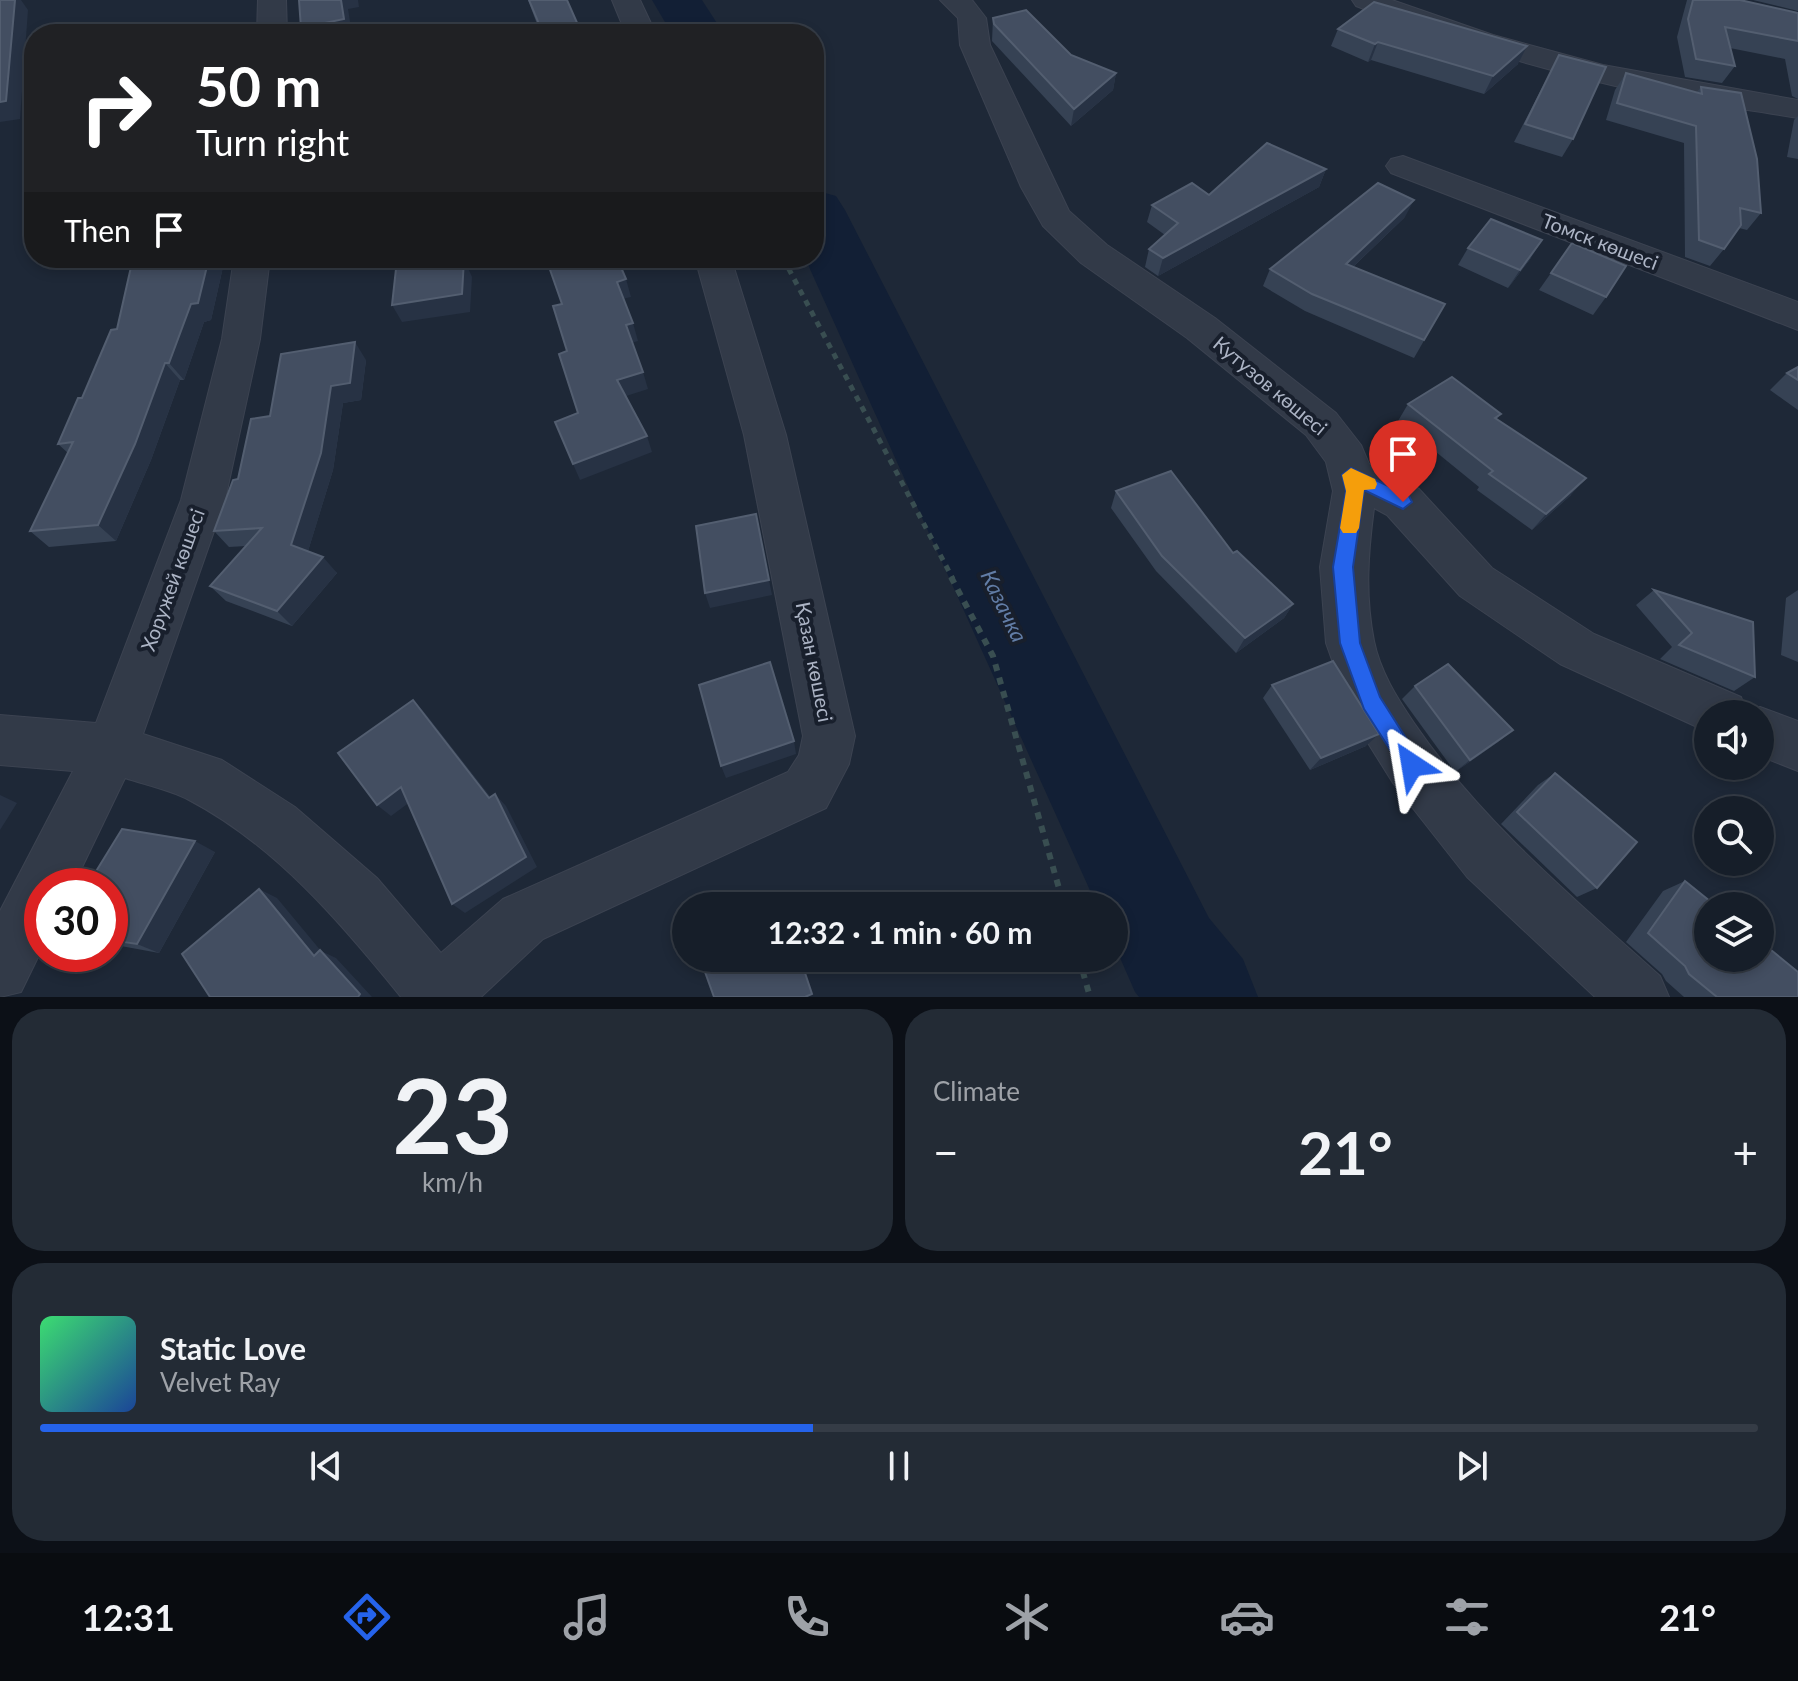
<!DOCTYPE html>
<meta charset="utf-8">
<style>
body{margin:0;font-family:Lato,sans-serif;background:#232b35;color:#f1f3f6;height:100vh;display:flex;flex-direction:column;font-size:30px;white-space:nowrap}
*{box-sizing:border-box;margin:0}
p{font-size:26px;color:#9ea2a8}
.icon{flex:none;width:44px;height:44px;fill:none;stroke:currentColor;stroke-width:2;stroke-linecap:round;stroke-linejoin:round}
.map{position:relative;height:997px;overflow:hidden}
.drawer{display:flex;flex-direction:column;gap:12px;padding:12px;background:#0c1017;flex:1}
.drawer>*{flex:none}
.top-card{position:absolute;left:24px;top:24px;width:800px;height:244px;border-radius:32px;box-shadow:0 4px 12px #0003,0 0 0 2px #353c46;background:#202124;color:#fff;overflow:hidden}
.controls{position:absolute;left:1694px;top:700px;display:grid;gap:16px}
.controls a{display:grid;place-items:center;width:80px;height:80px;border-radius:50%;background:#161e29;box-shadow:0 4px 12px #0003,0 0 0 2px #353c46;font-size:40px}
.speed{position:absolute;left:24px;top:868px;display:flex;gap:16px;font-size:40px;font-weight:700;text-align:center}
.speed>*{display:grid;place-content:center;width:104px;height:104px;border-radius:50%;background:#161e29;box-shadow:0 4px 12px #0003,0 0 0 2px #353c46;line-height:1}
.speed .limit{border:12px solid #d22;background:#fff;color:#111}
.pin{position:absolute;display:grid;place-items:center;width:68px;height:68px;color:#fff;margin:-82px -34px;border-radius:50% 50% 50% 0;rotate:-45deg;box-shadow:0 0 8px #0007}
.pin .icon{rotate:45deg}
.me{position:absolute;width:88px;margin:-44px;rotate:327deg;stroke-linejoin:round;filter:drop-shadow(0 0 6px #0008)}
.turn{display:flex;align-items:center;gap:28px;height:168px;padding:0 40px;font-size:36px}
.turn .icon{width:104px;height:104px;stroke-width:2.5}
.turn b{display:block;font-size:56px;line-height:68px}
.then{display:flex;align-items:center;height:76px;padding:0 40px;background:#0003;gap:16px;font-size:30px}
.big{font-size:60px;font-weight:700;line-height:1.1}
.drawer .card{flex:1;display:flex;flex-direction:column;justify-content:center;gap:12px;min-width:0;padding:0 28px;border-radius:32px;background:#232b35}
.drawer .dial{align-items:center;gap:0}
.dial b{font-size:104px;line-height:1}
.song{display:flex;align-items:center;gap:24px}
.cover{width:96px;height:96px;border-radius:12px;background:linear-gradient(135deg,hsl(140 70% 55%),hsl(220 70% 35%))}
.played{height:8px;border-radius:4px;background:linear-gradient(90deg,#2563eb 45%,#353c46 45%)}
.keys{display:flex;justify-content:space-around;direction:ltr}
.heat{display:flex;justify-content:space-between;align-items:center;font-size:44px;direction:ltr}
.drawer .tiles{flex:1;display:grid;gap:12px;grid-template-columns:1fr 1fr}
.card:last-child{grid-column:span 2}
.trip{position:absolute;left:672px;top:892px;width:456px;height:80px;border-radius:40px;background:#161e29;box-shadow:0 4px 12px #0003,0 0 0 2px #353c46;font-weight:700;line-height:80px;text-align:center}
.tabs{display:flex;height:128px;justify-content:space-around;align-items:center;background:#090c10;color:#9ea2a8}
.tabs .icon{width:56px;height:56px}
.tabs .active{color:#2563eb}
.tabs b{font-size:36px;color:#f1f3f6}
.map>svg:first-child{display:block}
</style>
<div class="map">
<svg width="1798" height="997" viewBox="0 0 1798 997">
<rect width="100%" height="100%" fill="#1e2837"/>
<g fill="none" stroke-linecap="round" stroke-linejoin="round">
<!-- river -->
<g fill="#121f35" fill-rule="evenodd">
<path d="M652 0H702L724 34H672Z"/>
<path d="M814 190 836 196 845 210 1209 918 1243 959 1258 997H1139L1135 992 1114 944V906H1097L805 258H814Z"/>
</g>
<defs>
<g id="street">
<path d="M258 0H286L287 34H257Z"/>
<path d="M612 0H640L656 34H626Z"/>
<path d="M940 0H972L986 18 990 45 1069 211 1107 245 1215 318 1336 413 1361 445 1369 464 1419 489 1492 568 1594 634 1741 697 1747 712 1760 707 1798 721V771L1760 756V714H1708V732L1560 664 1460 596 1387 515 1374 508C1368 554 1365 595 1374 641 1380 671 1397 698 1414 723 1481 821 1572 897 1660 976L1669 997H1595L1467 877 1393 783 1353 719 1326 643 1320 567 1333 491 1326 462 1306 435 1187 338 1081 263 1043 226 1021 187 960 45 958 18Z"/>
<path d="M1352 0H1392L1493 35 1603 65 1798 100V118C1746 109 1693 103 1642 92 1544 71 1449 42 1356 6Z"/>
<path d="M1403 156 1798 302V330L1391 173 1386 166 1391 159Z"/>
<path d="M234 258H270L260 339 225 500 143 734 222 760 295 807 377 878 441 953 503 899 788 772 799 755 803 736 744 435 695 258H731L786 435 855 736 849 764 826 808 543 939 481 997H401C341 923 275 845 189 800 170 790 146 785 125 778L73 886H42V949L21 992 0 997V911L73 771 0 765V715L96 723 181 500 222 339Z"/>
</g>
</defs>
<!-- street casing -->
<use href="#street" stroke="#3c4351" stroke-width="2"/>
<!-- path-far1 -->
<path stroke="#394e51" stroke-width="5" stroke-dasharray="6 6" stroke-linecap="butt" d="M783 258 953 579"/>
<!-- path -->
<g stroke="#394e51" stroke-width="6" stroke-dasharray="7 7" stroke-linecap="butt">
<path d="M951 577 993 656 1064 906"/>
<path d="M1079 958 1090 997"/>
</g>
<!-- street -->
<use href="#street" fill="#323a48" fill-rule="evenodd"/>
</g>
<!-- wall -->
<g fill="#364254">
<path d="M528 0H567L537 24Z"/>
<path d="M1687 0H1740L1798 13V99L1792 96 1785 59 1730 48 1735 66 1722 83 1685 77 1677 37Z"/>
<path d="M1753 0H1798V11Z"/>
<path d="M993 18 1071 55 1116 73 1113 90 1071 126 992 41Z"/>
<path d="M1338 29 1518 64 1484 94 1371 60 1368 62 1331 46Z"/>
<path d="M1559 55 1573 139 1562 157 1514 142Z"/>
<path d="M1626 73 1696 93 1701 87 1761 213 1747 230 1739 228 1724 249 1710 266 1685 257 1684 143 1606 120 1615 90Z"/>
<path d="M1798 116V159L1787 157 1794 120Z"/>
<path d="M1326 169 1319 187 1158 276 1145 267 1149 249 1165 235 1147 222 1152 205 1209 195Z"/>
<path d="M1405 217 1353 267 1445 304 1414 358 1305 311 1263 286 1270 269Z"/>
<path d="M1572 243 1606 297 1593 315 1539 290Z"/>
<path d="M1468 248 1531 258 1508 288 1458 265Z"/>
<path d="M133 258H232L230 266 223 267 211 320 204 322 184 380H180L151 460 116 541 49 547 30 531 68 453 58 444 117 329Z"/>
<path d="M366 360 361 400 343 403 333 470 308 551 337 573 292 626 226 601 210 586 246 546 229 547 214 531 238 479 270 416Z"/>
<path d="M1798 367V410L1770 390 1787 373Z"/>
<path d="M1408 404 1501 414 1497 419 1571 495 1532 530 1477 490 1479 487 1398 421Z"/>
<path d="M1116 491 1233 553 1293 604 1284 618 1236 653 1156 571 1111 508Z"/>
<path d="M1654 590 1755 677 1734 691 1660 659 1672 647 1636 605Z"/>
<path d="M1798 590V662L1781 655 1786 598Z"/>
<path d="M1272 685 1366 746 1310 770 1263 698Z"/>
<path d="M1415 686 1513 730 1498 742 1455 772 1402 699Z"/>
<path d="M1555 773 1597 888 1577 897 1501 824 1538 785Z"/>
<path d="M215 852 159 953 110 944V886Z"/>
<path d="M1685 881 1798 997H1684L1666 981 1662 974 1626 942 1663 891Z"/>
</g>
<!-- shaded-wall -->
<g fill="#273244">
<path d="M15 0H21L28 10 20 119 0 122V102Z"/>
<path d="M341 0H358L359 7 348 9 352 34H305L301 28Z"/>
<path d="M1378 42 1371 60 1368 62 1375 44Z"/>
<path d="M1527 46 1518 64 1484 94 1493 76Z"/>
<path d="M1116 73 1113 90 1071 126 1074 109Z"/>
<path d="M1326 169 1319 187 1158 276 1163 258Z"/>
<path d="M1414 200 1405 217 1337 282 1346 264Z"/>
<path d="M1542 240 1531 258 1508 288 1520 270Z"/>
<path d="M209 258H232L230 266 223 267 211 320 204 322 184 380 169 363Z"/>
<path d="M464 259 472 277 470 312 402 322 392 305Z"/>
<path d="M626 279 631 297 622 299 617 282Z"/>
<path d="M633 323 638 341 631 343 626 325Z"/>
<path d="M355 342 366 360 361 400 343 403 333 470 305 561 291 545 331 386Z"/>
<path d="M165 363 180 380 151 460 116 541 98 525Z"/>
<path d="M643 372 648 389 623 397 617 380Z"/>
<path d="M647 436 652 452 580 480 573 464Z"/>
<path d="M1586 478 1571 495 1532 530 1546 514Z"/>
<path d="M756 514 772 595 710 608 705 593Z"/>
<path d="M323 557 337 573 292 626 277 611Z"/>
<path d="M1293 604 1284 618 1236 653 1245 638Z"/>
<path d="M413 700 425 713 500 809 489 798Z"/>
<path d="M1513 730 1498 742 1455 772 1470 760Z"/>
<path d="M1379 734 1366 746 1310 770 1321 758Z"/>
<path d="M794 741 796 754 726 778 721 766Z"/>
<path d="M401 787 414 799 391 816 377 805Z"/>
<path d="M495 794 506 806 537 867 465 913 452 904Z"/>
<path d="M0 795 17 803 0 830Z"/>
<path d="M195 841 215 852 159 953 137 944Z"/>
<path d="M259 889 277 898 321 951 336 958 372 997H358L314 956Z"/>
</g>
<!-- building -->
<g fill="#434e61" stroke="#535e70" stroke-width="2">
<path d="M0 0H15L6 101 0 102Z"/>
<path d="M299 0H341L344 19 301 28Z"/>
<path d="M529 0H567L582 34H526L523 27 539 24Z"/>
<path d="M1693 0H1740L1798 13V41L1725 27 1735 66 1696 59 1688 19Z"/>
<path d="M1374 2 1527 46 1493 76 1378 42 1375 44 1338 29Z"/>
<path d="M1026 10 1071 55 1116 73 1074 109 994 24 993 18Z"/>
<path d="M1559 55 1606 67 1573 139 1525 124Z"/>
<path d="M1626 73 1702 94 1701 87 1741 93 1757 159 1761 213 1740 208 1741 225 1724 249 1699 240 1696 126 1617 103Z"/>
<path d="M1267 143 1326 169 1163 258 1149 249 1178 223 1152 205 1192 183 1209 195Z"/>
<path d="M1378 183 1414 200 1346 264 1445 304 1424 340 1312 294 1270 269Z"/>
<path d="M1491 219 1542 240 1520 270 1468 248Z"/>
<path d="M1572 243 1626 266 1606 297 1551 273Z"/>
<path d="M133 258H209L198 303 191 304 169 363H165L135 444 98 525 30 531 73 442 58 444 78 398H82L111 330 117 329Z"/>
<path d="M570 258H617L626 279 617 282 633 323 626 325 643 372 617 380 647 436 573 464 555 422 578 413 559 354 567 351 553 306 562 304 548 264Z"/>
<path d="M464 259 462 294 392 305 396 269Z"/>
<path d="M355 342 350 383 331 386 321 453 291 545 323 557 277 611 210 586 262 528 214 531 233 480 238 479 251 419 270 416 281 354Z"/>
<path d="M1798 367V380L1787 373Z"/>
<path d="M1452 377 1501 414 1495 418 1586 478 1546 514 1489 474 1493 471 1408 404Z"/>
<path d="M1171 471 1233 553 1237 551 1293 604 1245 638 1162 556 1116 491Z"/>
<path d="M756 514 769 580 705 593 696 526Z"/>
<path d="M1654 590 1753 622 1755 677 1679 645 1692 633Z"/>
<path d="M1333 661 1379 734 1321 758 1272 685Z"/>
<path d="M770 662 794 741 721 766 699 685Z"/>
<path d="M1448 664 1513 730 1470 760 1415 686Z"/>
<path d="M413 700 489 798 495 794 526 857 452 904 401 787 377 805 338 753Z"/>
<path d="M1555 773 1637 842 1597 888 1517 812Z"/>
<path d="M122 829 195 841 137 944 110 940V886H87Z"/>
<path d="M1685 881 1716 906H1708V958H1760V941L1798 972V997H1717L1689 974 1685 966 1648 933Z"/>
<path d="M259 889 314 956 320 950 360 994 358 997H210L182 954Z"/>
<path d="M700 958H800L812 994 805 997H714Z"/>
</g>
<!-- route -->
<path fill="#2563eb" stroke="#184099" stroke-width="2" d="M1351 468 1409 496 1412 502 1403 509 1364 490 1353 567 1360 643 1380 697 1423 765 1420 773 1412 776 1405 773 1364 709 1340 643 1333 567 1346 491 1342 475Z"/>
<!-- slow -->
<path fill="#f59e0b" d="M1351 468 1375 479 1377 484 1375 489 1364 490 1359 528 1356 533H1343L1340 528 1346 491 1342 475Z"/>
<g text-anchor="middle" stroke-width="8" stroke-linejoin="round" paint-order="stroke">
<!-- street labels -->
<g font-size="20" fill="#acb4c5" stroke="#181f2c">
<text transform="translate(1600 242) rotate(21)" y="7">Томск көшесі</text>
<text transform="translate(1270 386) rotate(40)" y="7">Кутузов көшесі</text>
<text transform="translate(173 580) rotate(-70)" y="7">Хоружей көшесі</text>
<text transform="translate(814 662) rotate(79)" y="7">Қазан көшесі</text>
</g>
<!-- water labels -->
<g font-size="22" font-style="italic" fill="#627da6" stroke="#181f2c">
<text transform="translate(1004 606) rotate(64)" y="8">Казачка</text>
</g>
</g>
</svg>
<div class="controls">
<a><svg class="icon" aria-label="sound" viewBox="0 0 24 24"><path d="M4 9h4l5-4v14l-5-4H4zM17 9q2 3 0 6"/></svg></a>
<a><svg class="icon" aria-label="search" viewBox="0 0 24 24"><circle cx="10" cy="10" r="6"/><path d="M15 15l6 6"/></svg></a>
<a><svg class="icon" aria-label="layers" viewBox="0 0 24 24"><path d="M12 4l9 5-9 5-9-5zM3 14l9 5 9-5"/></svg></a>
</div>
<div class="speed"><div class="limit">30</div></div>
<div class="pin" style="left:1403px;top:502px;background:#d93025"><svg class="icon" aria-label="arrive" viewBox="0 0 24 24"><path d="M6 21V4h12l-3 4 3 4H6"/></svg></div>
<svg class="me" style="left:1412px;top:765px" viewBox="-20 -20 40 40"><path d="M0-17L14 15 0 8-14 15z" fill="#2563eb" stroke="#fff" stroke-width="4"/></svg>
<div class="trip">12:32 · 1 min · 60 m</div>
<div class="top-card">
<div class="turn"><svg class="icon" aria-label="right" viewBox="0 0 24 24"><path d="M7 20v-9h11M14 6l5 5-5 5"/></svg><div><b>50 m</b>Turn right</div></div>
<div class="then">Then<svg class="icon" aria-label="arrive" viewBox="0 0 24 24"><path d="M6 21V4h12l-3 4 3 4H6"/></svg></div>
</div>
</div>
<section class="drawer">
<div class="tiles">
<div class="card dial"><b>23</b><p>km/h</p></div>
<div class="card"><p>Climate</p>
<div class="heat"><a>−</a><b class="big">21°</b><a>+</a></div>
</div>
<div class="card">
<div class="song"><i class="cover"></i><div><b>Static Love</b><p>Velvet Ray</p></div></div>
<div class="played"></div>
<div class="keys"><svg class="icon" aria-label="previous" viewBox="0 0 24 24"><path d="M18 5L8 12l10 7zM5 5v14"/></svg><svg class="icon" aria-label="pause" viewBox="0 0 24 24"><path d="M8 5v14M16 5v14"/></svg><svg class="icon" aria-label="next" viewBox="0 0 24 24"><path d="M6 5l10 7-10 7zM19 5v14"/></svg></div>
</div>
</div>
</section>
<nav class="tabs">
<b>12:31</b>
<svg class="icon active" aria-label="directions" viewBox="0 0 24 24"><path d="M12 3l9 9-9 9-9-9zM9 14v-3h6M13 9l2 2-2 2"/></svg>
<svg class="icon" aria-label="music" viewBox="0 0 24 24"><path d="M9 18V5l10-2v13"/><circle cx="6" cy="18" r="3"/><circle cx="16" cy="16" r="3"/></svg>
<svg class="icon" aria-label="phone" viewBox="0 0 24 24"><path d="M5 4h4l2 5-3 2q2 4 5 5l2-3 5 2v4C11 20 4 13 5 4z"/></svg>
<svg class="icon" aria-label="climate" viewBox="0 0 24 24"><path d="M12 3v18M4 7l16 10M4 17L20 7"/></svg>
<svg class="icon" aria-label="car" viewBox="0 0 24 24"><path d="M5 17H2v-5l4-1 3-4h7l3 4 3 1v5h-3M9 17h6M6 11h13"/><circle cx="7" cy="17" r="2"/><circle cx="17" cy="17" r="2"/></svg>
<svg class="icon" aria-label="filters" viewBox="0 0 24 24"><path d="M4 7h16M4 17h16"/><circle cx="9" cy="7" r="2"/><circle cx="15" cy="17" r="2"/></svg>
<b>21°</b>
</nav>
